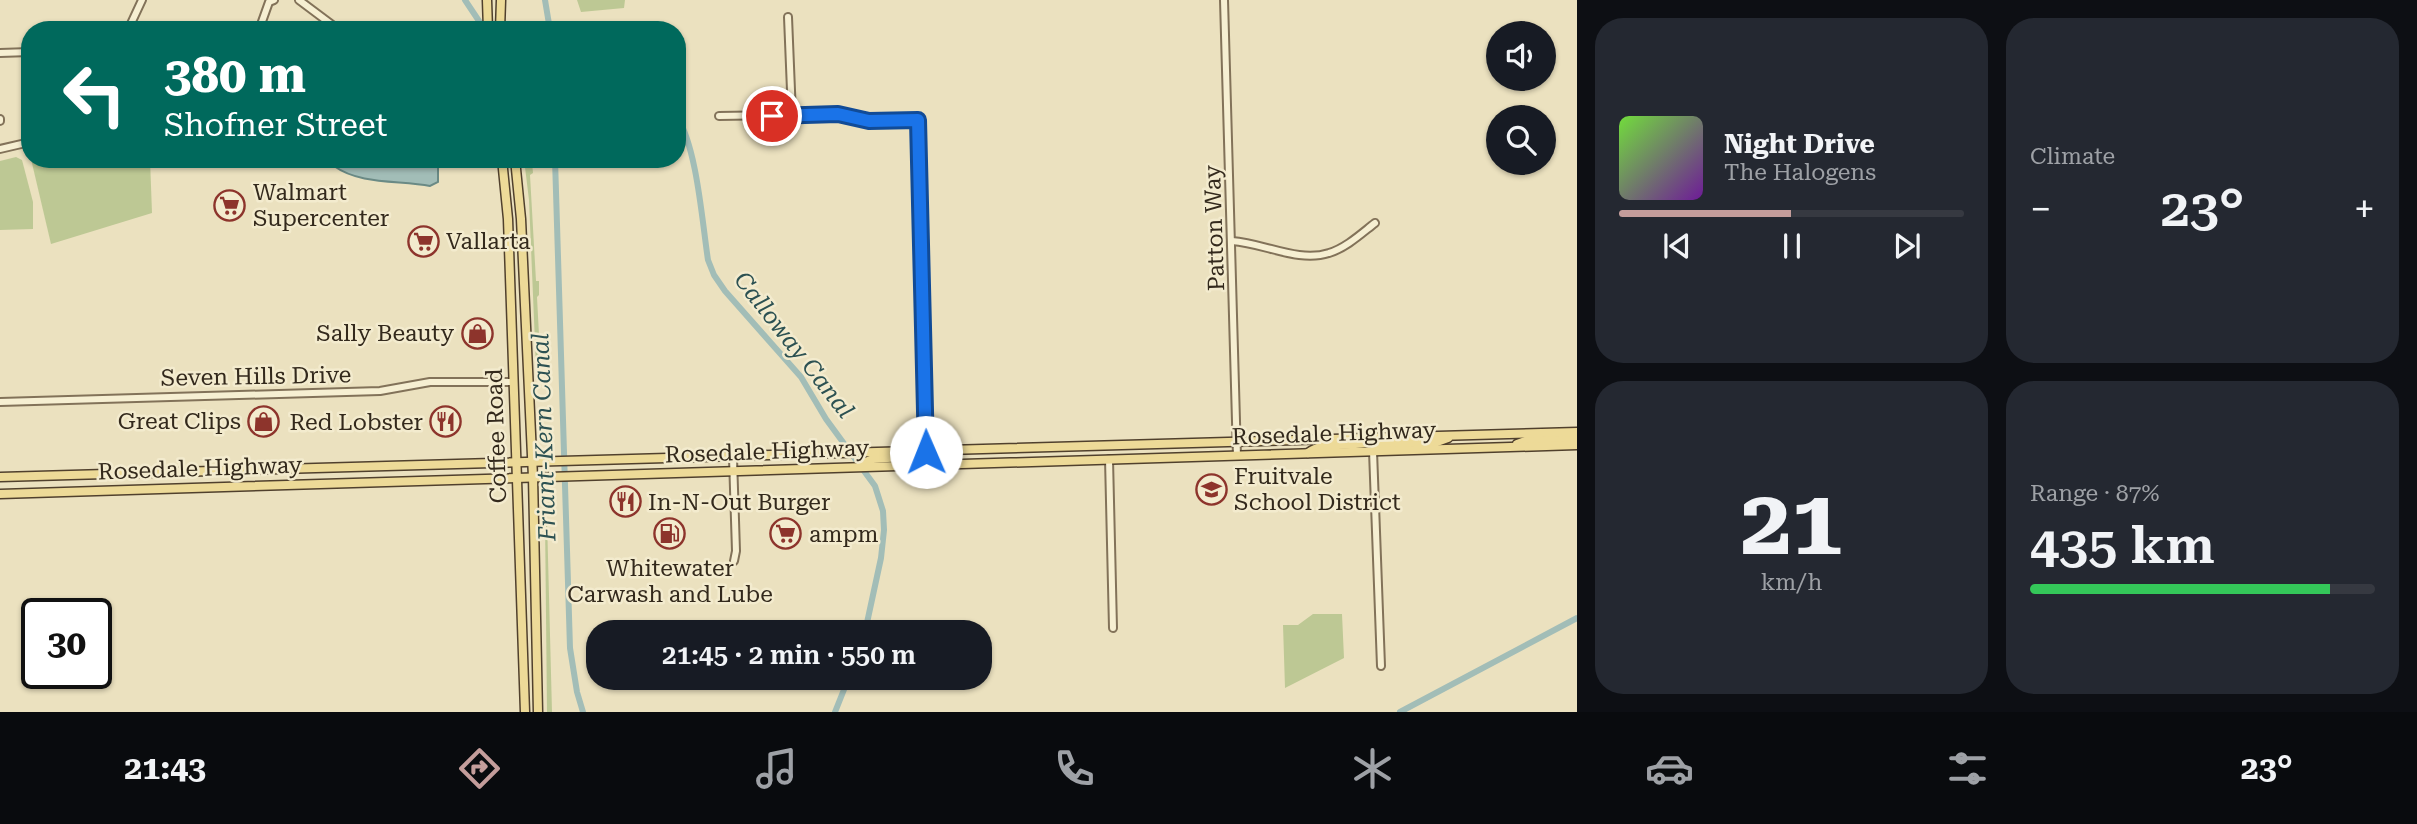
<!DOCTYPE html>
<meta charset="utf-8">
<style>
body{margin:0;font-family:"Roboto Serif",serif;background:#242831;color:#f1f3f6;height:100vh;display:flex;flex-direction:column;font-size:26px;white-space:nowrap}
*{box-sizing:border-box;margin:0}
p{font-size:23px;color:#9ea1a6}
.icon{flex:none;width:38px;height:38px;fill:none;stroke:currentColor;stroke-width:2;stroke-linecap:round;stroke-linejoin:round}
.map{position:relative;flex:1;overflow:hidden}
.panel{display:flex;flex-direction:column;gap:18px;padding:18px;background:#0d0f14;width:840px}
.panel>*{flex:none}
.guide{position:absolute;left:21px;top:21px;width:665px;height:147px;border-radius:28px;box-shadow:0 2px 5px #0004;background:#00695c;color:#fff;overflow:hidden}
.controls{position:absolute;left:1486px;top:21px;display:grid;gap:14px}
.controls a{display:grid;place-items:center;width:70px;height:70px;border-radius:50%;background:#171b24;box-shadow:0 2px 5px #0004;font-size:35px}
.speed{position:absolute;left:21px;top:598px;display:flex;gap:14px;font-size:35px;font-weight:700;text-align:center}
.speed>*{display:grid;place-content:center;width:91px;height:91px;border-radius:50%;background:#171b24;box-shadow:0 2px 5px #0004;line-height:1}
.speed .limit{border:4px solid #111;border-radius:10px;background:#fff;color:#111}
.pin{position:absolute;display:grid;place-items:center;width:60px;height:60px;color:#fff;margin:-30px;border:4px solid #fff;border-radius:50%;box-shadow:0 2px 7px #0007}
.me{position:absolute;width:77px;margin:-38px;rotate:359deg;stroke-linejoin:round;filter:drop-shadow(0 0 5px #0008)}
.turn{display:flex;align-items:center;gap:24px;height:147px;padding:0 28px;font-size:32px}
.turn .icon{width:91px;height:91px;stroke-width:2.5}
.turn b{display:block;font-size:49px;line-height:60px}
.big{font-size:52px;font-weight:600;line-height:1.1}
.panel .card{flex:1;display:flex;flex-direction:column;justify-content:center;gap:10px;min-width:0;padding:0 24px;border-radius:28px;background:#242831}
.panel .dial{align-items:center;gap:0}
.dial b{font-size:91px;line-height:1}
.song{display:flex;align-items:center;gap:21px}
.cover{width:84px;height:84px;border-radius:10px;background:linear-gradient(135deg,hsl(100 70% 55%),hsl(280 70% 35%))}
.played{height:7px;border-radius:4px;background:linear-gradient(90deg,#c49d9b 50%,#363941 50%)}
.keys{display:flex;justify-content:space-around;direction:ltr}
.heat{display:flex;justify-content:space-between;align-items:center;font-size:38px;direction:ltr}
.charge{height:10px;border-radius:5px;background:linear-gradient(90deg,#34c759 87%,#363941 0)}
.panel .tiles{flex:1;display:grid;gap:18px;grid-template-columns:repeat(2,1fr)}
.trip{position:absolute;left:586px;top:620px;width:406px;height:70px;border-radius:28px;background:#171b24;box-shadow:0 2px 5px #0004;font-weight:600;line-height:70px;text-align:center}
.menu{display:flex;height:112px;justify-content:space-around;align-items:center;background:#090b0e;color:#9ea1a6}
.menu .icon{width:49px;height:49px}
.menu .on{color:#c49d9b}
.menu b{font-size:32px;color:#f1f3f6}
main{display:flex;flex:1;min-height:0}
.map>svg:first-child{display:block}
</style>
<main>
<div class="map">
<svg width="1577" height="712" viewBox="0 0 1577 712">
<rect width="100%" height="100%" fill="#ebe1bf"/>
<!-- green -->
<g fill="#bdc894">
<path d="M577 0H625L624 8 581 12Z"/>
<path d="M16 157 22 160 33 202V229L0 230V161Z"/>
<path d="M31 159H150L152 213 51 244Z"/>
<path d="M524 159 532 162 533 173 530 175 536 281H539V295L537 297 540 354 538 371 536 367 529 200Z"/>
<path d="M545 518 547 519 552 712H547Z"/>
<path d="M1313 614H1342L1344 658 1285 688 1283 625H1298Z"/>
</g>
<!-- water -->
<path fill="#a2bdb7" stroke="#6a8a85" stroke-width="2" d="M333 159H438V182L430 186C400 180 360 185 334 166Z"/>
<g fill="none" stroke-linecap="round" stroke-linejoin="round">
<!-- canal -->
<g stroke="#a2bdb7" stroke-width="6">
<path d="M465 0 479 21"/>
<path d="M545 0 550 30"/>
<path d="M677 117C697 148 702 221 708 260L714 275 725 291 801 377 826 419 875 486 883 511 884 530 881 558 865 632"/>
<path d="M555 159 570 648 577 692 583 712"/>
<path d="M835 712 849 677"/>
<path d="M1400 712 1577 618"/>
</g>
<defs>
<g id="minor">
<path d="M299 0 339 30"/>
<path d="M1224 0 1237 456"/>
<path d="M788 17 792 115"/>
<path d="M128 30 142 0"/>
<path d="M259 30 269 2 274 0"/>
<path d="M0 53 30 52"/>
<path d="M719 116 832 114 869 121 918 120 926 452"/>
<path d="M0 119V121"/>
<path d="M0 149 30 142"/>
<path d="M1232 241C1264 243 1298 263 1329 253 1346 248 1362 233 1375 223"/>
<path d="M0 402 380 391 430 382H513"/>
<path d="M1373 451 1381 666"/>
<path d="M733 458 736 551 734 561"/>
<path d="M1109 459 1113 628"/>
</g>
<g id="major">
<path d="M487 0 488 30"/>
<path d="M500 30 501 0"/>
<path d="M502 159 508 219 525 712"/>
<path d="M515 159 521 219 533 477 538 712"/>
<path d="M1517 444 1528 440 1577 438"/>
<path d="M1373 451 1383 444 1437 442 1448 438"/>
<path d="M1308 453C1326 439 1351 449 1372 441"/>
<path d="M861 464 873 459 917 456"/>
<path d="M926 465 936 458 951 456"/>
<path d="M0 477 1577 432"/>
<path d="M0 494 1577 445"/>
</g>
</defs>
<!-- minor casing -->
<use href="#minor" stroke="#827259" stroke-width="10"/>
<!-- major casing -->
<use href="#major" stroke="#50402d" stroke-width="11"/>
<!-- minor -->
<use href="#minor" stroke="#f6efd2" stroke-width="6"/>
<!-- major -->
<use href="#major" stroke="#edda98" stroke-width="8"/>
</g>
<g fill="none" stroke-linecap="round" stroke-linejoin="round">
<defs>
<path id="route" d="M772 116 838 114 869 121 918 120 926 452"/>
</defs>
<!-- route casing -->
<use href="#route" stroke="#114b97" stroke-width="18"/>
<!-- route -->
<use href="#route" stroke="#1a73e8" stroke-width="12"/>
</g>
<!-- icons -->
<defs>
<symbol id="supermarket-ring" viewBox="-11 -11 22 22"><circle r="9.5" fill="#f3ebce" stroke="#8d342c" stroke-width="1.5"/><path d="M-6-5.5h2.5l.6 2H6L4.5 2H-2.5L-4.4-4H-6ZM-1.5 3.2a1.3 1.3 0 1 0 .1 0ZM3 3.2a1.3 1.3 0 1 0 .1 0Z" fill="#8d342c"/></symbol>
<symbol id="shop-ring" viewBox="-11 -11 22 22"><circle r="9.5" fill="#f3ebce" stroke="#8d342c" stroke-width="1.5"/><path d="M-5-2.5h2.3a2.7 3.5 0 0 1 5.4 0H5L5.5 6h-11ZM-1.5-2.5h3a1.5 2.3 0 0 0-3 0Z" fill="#8d342c"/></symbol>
<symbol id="restaurant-ring" viewBox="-11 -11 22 22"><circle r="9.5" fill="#f3ebce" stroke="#8d342c" stroke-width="1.5"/><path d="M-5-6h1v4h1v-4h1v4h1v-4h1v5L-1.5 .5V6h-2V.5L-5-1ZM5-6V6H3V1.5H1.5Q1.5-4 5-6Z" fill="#8d342c"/></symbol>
<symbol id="school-ring" viewBox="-11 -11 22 22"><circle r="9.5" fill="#f3ebce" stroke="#8d342c" stroke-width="1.5"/><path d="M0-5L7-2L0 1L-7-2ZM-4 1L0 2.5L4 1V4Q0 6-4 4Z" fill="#8d342c"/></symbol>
<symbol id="fuel-ring" viewBox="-11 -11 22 22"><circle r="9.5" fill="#f3ebce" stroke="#8d342c" stroke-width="1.5"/><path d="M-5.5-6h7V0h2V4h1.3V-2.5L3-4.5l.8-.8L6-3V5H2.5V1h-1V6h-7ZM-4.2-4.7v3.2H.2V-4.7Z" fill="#8d342c"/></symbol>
</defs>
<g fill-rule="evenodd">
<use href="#supermarket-ring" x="212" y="188" width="35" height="35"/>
<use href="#supermarket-ring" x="406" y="224" width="35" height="35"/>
<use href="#shop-ring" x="460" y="316" width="35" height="35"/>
<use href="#shop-ring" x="246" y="404" width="35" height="35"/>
<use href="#restaurant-ring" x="428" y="404" width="35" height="35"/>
<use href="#school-ring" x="1194" y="472" width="35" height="35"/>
<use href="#restaurant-ring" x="608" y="484" width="35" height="35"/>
<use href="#fuel-ring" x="652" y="516" width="35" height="35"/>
<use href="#supermarket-ring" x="768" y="516" width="35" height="35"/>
</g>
<g text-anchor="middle" stroke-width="5" stroke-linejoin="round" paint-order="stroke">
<!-- poi labels -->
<g font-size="23" fill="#33291c" stroke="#f3ebce" text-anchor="start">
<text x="253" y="200">Walmart<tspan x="253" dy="26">Supercenter</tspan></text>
<text x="446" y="249">Vallarta</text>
<text x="454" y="341" text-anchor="end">Sally Beauty</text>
<text x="241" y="429" text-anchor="end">Great Clips</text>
<text x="423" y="430" text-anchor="end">Red Lobster</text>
<text x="1234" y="484">Fruitvale<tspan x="1234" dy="26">School District</tspan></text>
<text x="648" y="510">In-N-Out Burger</text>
<text x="809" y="542">ampm</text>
<text x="670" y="576" text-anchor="middle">Whitewater<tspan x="670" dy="26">Carwash and Lube</tspan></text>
</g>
<!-- street labels -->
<g font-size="23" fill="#33291c" stroke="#f3ebce">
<text transform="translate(1214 228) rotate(-92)" y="8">Patton Way</text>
<text transform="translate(256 376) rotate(-1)" y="8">Seven Hills Drive</text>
<text transform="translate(1334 433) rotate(-2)" y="8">Rosedale Highway</text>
<text transform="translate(496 436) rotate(-92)" y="8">Coffee Road</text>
<text transform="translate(767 451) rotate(-2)" y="8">Rosedale Highway</text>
<text transform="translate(200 468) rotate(-2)" y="8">Rosedale Highway</text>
</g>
<!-- water labels -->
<g font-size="24" font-style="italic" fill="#2c5152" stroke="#f3ebce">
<text transform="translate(794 345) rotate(52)" y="8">Calloway Canal</text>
<text transform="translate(544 437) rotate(-92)" y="8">Friant-Kern Canal</text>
</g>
</g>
</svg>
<div class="controls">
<a><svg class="icon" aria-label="sound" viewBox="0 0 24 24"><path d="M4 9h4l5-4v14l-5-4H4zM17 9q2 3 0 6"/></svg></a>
<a><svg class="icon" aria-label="search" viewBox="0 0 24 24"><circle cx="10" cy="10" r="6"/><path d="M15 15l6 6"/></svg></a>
</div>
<div class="speed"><div class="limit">30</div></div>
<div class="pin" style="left:772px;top:116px;background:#d93025"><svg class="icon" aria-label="arrive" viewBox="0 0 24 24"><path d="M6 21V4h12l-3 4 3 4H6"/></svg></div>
<svg class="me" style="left:926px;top:452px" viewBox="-20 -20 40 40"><circle r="19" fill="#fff"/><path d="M0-13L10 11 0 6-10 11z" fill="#1a73e8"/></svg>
<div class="trip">21:45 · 2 min · 550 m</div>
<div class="guide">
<div class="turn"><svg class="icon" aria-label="left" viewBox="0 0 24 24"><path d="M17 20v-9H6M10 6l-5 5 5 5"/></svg><div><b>380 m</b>Shofner Street</div></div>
</div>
</div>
<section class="panel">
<div class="tiles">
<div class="card">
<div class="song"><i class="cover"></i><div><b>Night Drive</b><p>The Halogens</p></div></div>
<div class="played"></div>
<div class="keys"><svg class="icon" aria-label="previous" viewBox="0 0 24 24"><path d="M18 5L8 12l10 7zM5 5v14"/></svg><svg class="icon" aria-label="pause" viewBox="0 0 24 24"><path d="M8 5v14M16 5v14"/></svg><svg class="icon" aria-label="next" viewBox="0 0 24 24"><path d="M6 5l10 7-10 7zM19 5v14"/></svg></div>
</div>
<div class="card"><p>Climate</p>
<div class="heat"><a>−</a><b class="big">23°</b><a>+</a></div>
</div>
<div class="card dial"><b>21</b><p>km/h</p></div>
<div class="card"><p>Range · 87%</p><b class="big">435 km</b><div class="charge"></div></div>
</div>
</section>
</main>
<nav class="menu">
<b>21:43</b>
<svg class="icon on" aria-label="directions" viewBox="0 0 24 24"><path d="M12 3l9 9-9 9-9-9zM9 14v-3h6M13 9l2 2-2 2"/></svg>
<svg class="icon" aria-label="music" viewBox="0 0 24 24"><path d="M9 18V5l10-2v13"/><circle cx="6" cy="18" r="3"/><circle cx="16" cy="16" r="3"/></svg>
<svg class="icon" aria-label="phone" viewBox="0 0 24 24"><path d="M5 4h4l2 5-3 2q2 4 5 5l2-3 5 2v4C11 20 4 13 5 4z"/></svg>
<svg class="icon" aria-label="climate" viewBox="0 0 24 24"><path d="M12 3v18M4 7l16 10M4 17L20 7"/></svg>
<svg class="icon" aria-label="car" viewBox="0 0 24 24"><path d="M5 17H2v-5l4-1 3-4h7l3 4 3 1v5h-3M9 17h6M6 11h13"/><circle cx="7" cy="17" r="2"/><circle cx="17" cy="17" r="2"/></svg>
<svg class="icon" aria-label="filters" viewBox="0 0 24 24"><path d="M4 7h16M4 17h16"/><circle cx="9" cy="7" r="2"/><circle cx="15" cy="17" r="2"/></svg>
<b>23°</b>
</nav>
